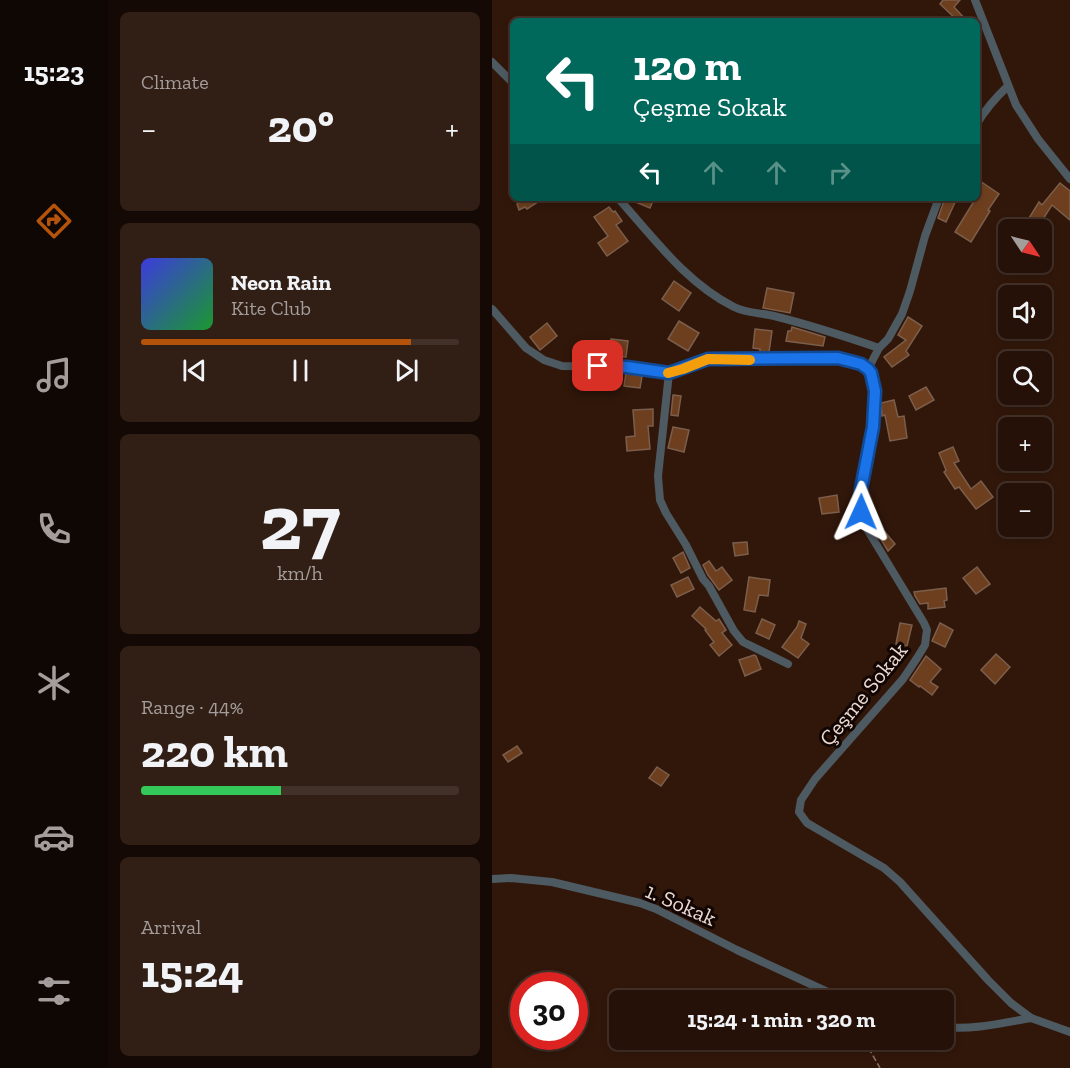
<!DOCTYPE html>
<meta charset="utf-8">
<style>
body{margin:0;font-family:"Zilla Slab",serif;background:#311f16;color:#f1f3f6;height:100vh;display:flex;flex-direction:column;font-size:22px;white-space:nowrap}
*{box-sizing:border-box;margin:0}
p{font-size:20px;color:#a39d9c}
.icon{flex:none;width:33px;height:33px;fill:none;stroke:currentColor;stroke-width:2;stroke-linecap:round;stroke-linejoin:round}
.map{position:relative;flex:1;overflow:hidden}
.sheet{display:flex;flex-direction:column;gap:12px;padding:12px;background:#140904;width:384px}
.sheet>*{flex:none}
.hud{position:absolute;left:18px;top:18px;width:470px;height:183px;border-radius:9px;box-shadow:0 3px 9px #0003,0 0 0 2px #423129;background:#00695c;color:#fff;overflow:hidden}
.needle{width:39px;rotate:125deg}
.tools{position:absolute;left:506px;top:219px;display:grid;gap:12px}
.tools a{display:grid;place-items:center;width:54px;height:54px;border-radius:9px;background:#251108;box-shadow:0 3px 9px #0003,0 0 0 2px #423129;font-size:30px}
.speed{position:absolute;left:18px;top:972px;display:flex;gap:12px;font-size:30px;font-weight:700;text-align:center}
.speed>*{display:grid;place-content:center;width:78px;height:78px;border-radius:50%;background:#251108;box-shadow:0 3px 9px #0003,0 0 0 2px #423129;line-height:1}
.speed .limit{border:9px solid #d22;background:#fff;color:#111}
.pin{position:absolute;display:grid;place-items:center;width:51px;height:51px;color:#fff;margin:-26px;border-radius:12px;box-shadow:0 3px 9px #0006}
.me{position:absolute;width:66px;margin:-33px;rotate:1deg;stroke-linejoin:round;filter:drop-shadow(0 0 4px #0008)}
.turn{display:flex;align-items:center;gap:21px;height:126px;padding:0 24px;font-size:27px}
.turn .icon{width:78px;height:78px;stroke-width:2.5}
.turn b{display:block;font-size:42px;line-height:51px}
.lanes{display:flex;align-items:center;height:57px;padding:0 24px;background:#0003;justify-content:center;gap:30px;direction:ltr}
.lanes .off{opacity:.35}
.big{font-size:45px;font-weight:700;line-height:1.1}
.sheet .tile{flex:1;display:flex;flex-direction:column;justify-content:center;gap:9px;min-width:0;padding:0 21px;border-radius:9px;background:#311f16}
.sheet .dial{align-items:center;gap:0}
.dial b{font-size:78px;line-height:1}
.song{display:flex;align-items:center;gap:18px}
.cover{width:72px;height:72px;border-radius:9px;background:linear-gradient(135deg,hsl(240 70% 55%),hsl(130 70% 35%))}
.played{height:6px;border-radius:3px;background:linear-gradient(90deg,#b45309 85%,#423129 85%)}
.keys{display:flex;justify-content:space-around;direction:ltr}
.heat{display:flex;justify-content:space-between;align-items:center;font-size:33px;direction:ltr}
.charge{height:9px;border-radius:4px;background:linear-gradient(90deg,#34c759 44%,#423129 0)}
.trip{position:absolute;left:117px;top:990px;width:345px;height:60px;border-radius:9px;background:#251108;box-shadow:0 3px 9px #0003,0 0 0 2px #423129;font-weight:700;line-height:60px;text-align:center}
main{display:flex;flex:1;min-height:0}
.tab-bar{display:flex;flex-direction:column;width:108px;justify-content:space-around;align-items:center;background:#0f0703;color:#a39d9c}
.tab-bar .icon{width:42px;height:42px}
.tab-bar .current{color:#b45309}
.tab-bar b{font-size:27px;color:#f1f3f6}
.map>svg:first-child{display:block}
</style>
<main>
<nav class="tab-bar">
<b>15:23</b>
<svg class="icon current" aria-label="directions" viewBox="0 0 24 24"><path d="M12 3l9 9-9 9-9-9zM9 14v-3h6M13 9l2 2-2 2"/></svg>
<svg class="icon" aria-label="music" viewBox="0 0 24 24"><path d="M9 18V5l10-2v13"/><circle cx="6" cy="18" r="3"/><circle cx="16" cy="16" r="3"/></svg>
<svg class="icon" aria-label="phone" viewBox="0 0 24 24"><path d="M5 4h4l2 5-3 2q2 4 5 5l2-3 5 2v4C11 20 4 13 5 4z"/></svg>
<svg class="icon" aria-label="climate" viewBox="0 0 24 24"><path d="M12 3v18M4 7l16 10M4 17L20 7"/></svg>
<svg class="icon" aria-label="car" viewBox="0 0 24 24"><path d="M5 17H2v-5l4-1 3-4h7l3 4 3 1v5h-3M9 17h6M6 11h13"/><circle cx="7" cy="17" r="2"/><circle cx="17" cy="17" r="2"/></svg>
<svg class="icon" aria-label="filters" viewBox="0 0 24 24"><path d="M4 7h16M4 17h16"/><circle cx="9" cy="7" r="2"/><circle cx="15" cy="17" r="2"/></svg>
</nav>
<section class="sheet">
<div class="tile"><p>Climate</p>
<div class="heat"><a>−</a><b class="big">20°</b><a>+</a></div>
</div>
<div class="tile">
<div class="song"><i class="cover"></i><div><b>Neon Rain</b><p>Kite Club</p></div></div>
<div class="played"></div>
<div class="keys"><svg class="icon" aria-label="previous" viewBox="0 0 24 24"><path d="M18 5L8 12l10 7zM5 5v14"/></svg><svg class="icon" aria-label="pause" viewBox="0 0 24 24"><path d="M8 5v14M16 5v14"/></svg><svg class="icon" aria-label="next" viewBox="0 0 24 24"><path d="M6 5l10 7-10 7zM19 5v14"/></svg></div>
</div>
<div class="tile dial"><b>27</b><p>km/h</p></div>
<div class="tile"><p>Range · 44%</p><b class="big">220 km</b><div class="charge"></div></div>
<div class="tile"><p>Arrival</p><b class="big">15:24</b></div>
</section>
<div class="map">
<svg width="578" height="1068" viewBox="0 0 578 1068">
<rect width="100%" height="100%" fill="#31170a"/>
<!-- building -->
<g fill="#6d3f1e" stroke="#7b5e4c" stroke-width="1.5">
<path d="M451 0H468L462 7 475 21H466L448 4Z"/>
<path d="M488 181 507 194 496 210 498 211 479 242 463 232 484 198V186Z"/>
<path d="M568 183 578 191V220L560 205 551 219 556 223 552 230H537L532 226 547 202 550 205Z"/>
<path d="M34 198H52L35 209 33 207 27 210 25 204Z"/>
<path d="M134 198H162L158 208Z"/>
<path d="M453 198H465L454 222 446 218Z"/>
<path d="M117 207 121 212 123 211 130 221 124 225 136 241 115 256 106 243 116 236 102 217Z"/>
<path d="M182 281 199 293 187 311 170 299Z"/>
<path d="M275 288 302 293 298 313 271 308Z"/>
<path d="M416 317 430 326 414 351 417 355 400 367 392 357 414 340 406 335Z"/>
<path d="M187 321 207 333 196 351 176 339Z"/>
<path d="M55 323 65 336 48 350 38 337Z"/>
<path d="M300 327 333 337 331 346 294 341 296 331H299Z"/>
<path d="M263 329 280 331 277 352H268V349L261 348Z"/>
<path d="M119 339 136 341 134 357 118 356Z"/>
<path d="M134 373 150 376 148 388 132 386Z"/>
<path d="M434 387 442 400 424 410 417 396Z"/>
<path d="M181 395 189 396 186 416 179 415Z"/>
<path d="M402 400 406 417 412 416 415 438 398 441 393 415 390 416 389 403Z"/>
<path d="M161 409V426H156L158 449 135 451 134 437 143 436 141 410Z"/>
<path d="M181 427 197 430 192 452 176 448Z"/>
<path d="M461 447 467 461 462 463 479 489 489 481 501 497 484 509 467 487 463 489 452 472 454 470 447 453Z"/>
<path d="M345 495 347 512 330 514 327 498Z"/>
<path d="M393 532 403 544 396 551 387 536Z"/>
<path d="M255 542 256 554 243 556 241 543Z"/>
<path d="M191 552 198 568 189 573 181 558Z"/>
<path d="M217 561 224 571 230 567 240 580 227 590 216 575 211 565Z"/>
<path d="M485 567 498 584 484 594 471 578Z"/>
<path d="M196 577 202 589 185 597 179 585Z"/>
<path d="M257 577 278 580 276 596 267 595 263 612 252 610Z"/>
<path d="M454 588 455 600 452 601 453 607 436 609V603L428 604 423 596 422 592Z"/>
<path d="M208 607 224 621 227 619 234 630 230 633 240 645 227 656 218 645 222 642 213 630 214 629 200 616Z"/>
<path d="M270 619 283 625 277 639 264 633Z"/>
<path d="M307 621 314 624 309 638 317 644 306 658 290 647 305 627Z"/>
<path d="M408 623 420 625 415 646 404 644Z"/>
<path d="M448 623 461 630 453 647 440 641Z"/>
<path d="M504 654 518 667 503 684 489 670Z"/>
<path d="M262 655 264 656 269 669 253 676 247 660Z"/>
<path d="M434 656 449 669 438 682 446 687 440 695 428 686 427 687 418 680Z"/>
<path d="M25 746 30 753 16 762 11 755Z"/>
<path d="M165 767 177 775 169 786 157 778Z"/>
</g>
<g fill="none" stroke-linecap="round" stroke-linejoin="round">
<!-- path -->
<path stroke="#8d776c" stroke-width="1.5" stroke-dasharray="6 3" stroke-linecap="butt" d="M372 1040 388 1068"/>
<!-- minor -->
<g stroke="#4d5a62" stroke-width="8">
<path d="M483 0 524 105 546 139 578 179"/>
<path d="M0 62 21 83"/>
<path d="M484 125C493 110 503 98 516 86"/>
<path d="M126 198C161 237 194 283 242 307 254 313 269 313 282 316 318 325 352 336 387 348"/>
<path d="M0 309 34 348 52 360 70 366 135 367 177 373 217 359 346 358 369 364 376 369 379 373 383 391 381 427 369 489V512L375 529 432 623 435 630 434 637 433 645 425 658 411 679 323 779 309 800 307 812 315 823 392 868 408 882 496 980 519 1003 539 1018 578 1032"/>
<path d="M376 369 387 348 396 339 410 314 418 291 433 236 447 198"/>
<path d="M177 373 166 476 168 500 174 513 194 545 211 579 217 586 242 631 251 642 296 664"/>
<path d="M0 879 19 878 60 882 148 903 164 909 245 950 353 1000"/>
<path d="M452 1027C481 1030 510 1023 539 1018"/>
</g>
</g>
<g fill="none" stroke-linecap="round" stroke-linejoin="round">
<defs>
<path id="route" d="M106 366 135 367 177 373 216 359 346 358 369 364 376 369 379 373 383 391 381 427 369 489V512"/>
</defs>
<!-- route casing -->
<use href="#route" stroke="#114b97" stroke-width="15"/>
<!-- route -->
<use href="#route" stroke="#1a73e8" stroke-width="10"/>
<!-- slow -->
<path stroke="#f59e0b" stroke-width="10" d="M176 373 191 369 216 359 258 360"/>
</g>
<g text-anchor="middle" stroke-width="6" stroke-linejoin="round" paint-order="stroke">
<!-- street labels -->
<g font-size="22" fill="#ebd9d1" stroke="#110603">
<text transform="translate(371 694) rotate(-51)" y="8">Çeşme Sokak</text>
<text transform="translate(189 904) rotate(24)" y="8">1. Sokak</text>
</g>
</g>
</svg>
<div class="tools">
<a><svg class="needle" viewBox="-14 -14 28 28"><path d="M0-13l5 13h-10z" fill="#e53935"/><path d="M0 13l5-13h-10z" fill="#a39d9c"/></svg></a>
<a><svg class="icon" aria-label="sound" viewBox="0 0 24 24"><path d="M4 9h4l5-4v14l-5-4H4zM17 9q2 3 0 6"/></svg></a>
<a><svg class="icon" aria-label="search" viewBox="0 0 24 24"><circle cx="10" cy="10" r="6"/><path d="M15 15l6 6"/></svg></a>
<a>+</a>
<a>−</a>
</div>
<div class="speed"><div class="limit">30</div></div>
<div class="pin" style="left:106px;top:366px;background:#d93025"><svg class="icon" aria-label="arrive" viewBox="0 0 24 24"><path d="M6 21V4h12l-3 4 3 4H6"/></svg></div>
<svg class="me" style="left:369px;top:512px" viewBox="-20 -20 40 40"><path d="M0-17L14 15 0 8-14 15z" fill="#1a73e8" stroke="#fff" stroke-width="4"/></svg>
<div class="trip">15:24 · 1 min · 320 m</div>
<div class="hud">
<div class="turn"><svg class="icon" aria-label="left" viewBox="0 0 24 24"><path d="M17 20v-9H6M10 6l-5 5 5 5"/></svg><div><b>120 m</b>Çeşme Sokak</div></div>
<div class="lanes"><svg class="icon" aria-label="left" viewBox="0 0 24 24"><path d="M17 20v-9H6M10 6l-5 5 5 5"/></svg><svg class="icon off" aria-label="ahead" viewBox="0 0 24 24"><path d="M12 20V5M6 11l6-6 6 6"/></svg><svg class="icon off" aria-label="ahead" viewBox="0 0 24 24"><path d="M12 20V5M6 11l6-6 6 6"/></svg><svg class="icon off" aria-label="right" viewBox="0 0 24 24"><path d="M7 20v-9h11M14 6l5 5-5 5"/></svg></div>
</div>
</div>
</main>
